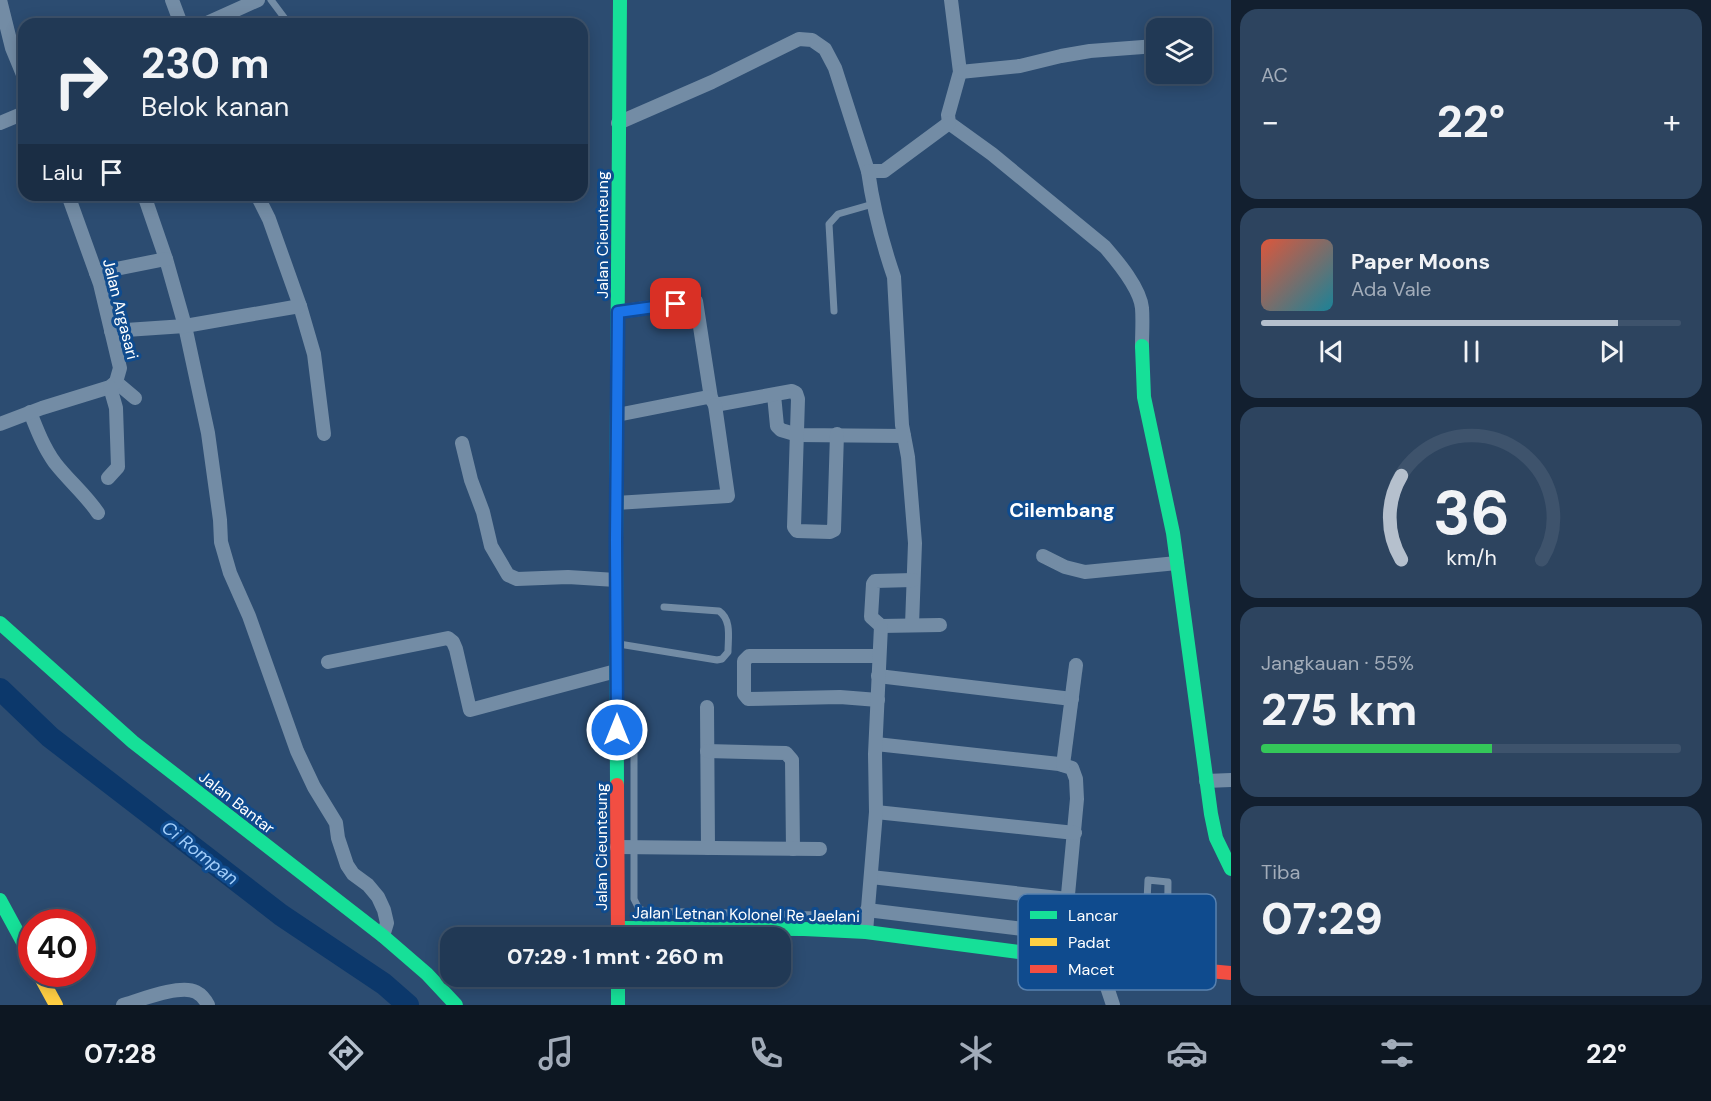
<!DOCTYPE html>
<html lang="id">
<meta charset="utf-8">
<style>
body{margin:0;font-family:"DM Sans",sans-serif;background:#2d445f;color:#f1f3f6;height:100vh;display:flex;flex-direction:column;font-size:22px;white-space:nowrap}
*{box-sizing:border-box;margin:0}
p{font-size:20px;color:#a2acb9}
.icon{flex:none;width:33px;height:33px;fill:none;stroke:currentColor;stroke-width:2;stroke-linecap:round;stroke-linejoin:round}
.map{position:relative;flex:1;overflow:hidden}
.drawer{display:flex;flex-direction:column;gap:9px;padding:9px;background:#121f2f;width:480px}
.drawer>*{flex:none}
.top-card{position:absolute;left:18px;top:18px;width:570px;height:183px;border-radius:18px;box-shadow:0 3px 15px #0003,0 0 0 2px #3e536c;background:#213955;color:#f1f3f6;overflow:hidden}
.controls{position:absolute;left:1146px;top:18px;display:grid;gap:12px}
.controls a{display:grid;place-items:center;width:66px;height:66px;border-radius:12px;background:#213955;box-shadow:0 3px 15px #0003,0 0 0 2px #3e536c;font-size:30px}
.speed{position:absolute;left:18px;top:909px;display:flex;gap:12px;font-size:30px;font-weight:700;text-align:center}
.speed>*{display:grid;place-content:center;width:78px;height:78px;border-radius:50%;background:#213955;box-shadow:0 3px 15px #0003,0 0 0 2px #3e536c;line-height:1}
.speed .limit{border:9px solid #d22;background:#fff;color:#111}
.pin{position:absolute;display:grid;place-items:center;width:51px;height:51px;color:#fff;margin:-26px;border-radius:12px;box-shadow:0 3px 9px #0006}
.me{position:absolute;width:66px;margin:-33px;rotate:0deg;stroke-linejoin:round;filter:drop-shadow(0 0 4px #0008)}
.turn{display:flex;align-items:center;gap:21px;height:126px;padding:0 24px;font-size:27px}
.turn .icon{width:78px;height:78px;stroke-width:2.5}
.turn b{display:block;font-size:42px;line-height:51px}
.then{display:flex;align-items:center;height:57px;padding:0 24px;background:#0003;gap:12px;font-size:22px}
.big{font-size:45px;font-weight:800;line-height:1.1}
.drawer .card{flex:1;display:flex;flex-direction:column;justify-content:center;gap:9px;min-width:0;padding:0 21px;border-radius:18px;background:#2d445f}
.drawer .dial{align-items:center;gap:0}
.dial svg{height:156px;overflow:visible;fill:none;stroke:#3e536c;stroke-width:7;stroke-linecap:round;text-anchor:middle}
.dial text{fill:#f1f3f6;stroke:none}
.song{display:flex;align-items:center;gap:18px}
.cover{width:72px;height:72px;border-radius:9px;background:linear-gradient(135deg,hsl(10 70% 55%),hsl(190 70% 35%))}
.played{height:6px;border-radius:3px;background:linear-gradient(90deg,#b5c0cd 85%,#3e536c 85%)}
.keys{display:flex;justify-content:space-around;direction:ltr}
.heat{display:flex;justify-content:space-between;align-items:center;font-size:33px;direction:ltr}
.charge{height:9px;border-radius:4px;background:linear-gradient(90deg,#34c759 55%,#3e536c 0)}
.trip{position:absolute;left:440px;top:927px;width:351px;height:60px;border-radius:18px;background:#213955;box-shadow:0 3px 15px #0003,0 0 0 2px #3e536c;font-weight:800;line-height:60px;text-align:center}
.dock{display:flex;height:96px;justify-content:space-around;align-items:center;background:#0d1722;color:#a2acb9}
.dock .icon{width:42px;height:42px}
.dock .selected{color:#b5c0cd}
.dock b{font-size:27px;color:#f1f3f6}
main{display:flex;flex:1;min-height:0}
.map>svg:first-child{display:block}
</style>
<main>
<div class="map">
<svg width="1231" height="1005" viewBox="0 0 1231 1005">
<rect width="100%" height="100%" fill="#2c4c71"/>
<g fill="none" stroke-linecap="round" stroke-linejoin="round">
<!-- river -->
<path stroke="#0c386b" stroke-width="22" d="M0 689 50 737 281 915 384 984 408 1005"/>
<!-- lane -->
<g stroke="#738ca5" stroke-width="7">
<path d="M271 0 289 24"/>
<path d="M834 311 829 224 838 214 873 204"/>
<path d="M619 644 717 660 722 659 728 652C728 638 732 620 719 611L664 607"/>
<path d="M619 707C631 707 632 716 634 726V899L639 909 646 911 818 915 822 919 825 928"/>
<path d="M1144 965 1148 880 1168 882 1167 966"/>
</g>
<!-- street -->
<g stroke="#738ca5" stroke-width="14">
<path d="M0 0 12 48 24 77"/>
<path d="M172 0 181 24"/>
<path d="M951 0 960 72 948 115 949 123 992 154 1105 247C1118 262 1140 288 1142 308 1143 320 1142 333 1142 346"/>
<path d="M205 24 258 0"/>
<path d="M960 72 1020 66 1061 56 1090 51 1156 46"/>
<path d="M0 123 24 113"/>
<path d="M618 123 712 82 799 39 812 40 825 49 835 68 868 171H884L949 123"/>
<path d="M868 171C873 207 882 242 894 277L902 425 908 457 915 543 912 625"/>
<path d="M144 195 166 259 185 326 208 433 220 520 221 542 230 573 249 616 297 751 314 787 336 823 338 838 347 865 353 874 368 885 378 897 384 910 387 923 383 936"/>
<path d="M96 273 166 259"/>
<path d="M300 306 314 354 324 434"/>
<path d="M618 312 696 301 711 398"/>
<path d="M111 331 185 326 300 306 269 219 257 195"/>
<path d="M116 382 135 398"/>
<path d="M774 395 777 426 781 430 798 435 904 436"/>
<path d="M30 412C37 430 44 448 55 463 69 481 86 495 98 513"/>
<path d="M617 415 708 397 711 398 715 405 792 391 796 393 798 399 794 527 797 531 830 532 834 530 837 434"/>
<path d="M0 424 42 408 110 387 116 382 120 368 100 284 68 195"/>
<path d="M462 443 471 480 483 512 491 546 508 575 517 579 568 577 616 580"/>
<path d="M108 478 118 467 116 408 110 387"/>
<path d="M616 503 728 496 715 405"/>
<path d="M1043 556 1065 567 1085 572 1177 563"/>
<path d="M913 580 875 581 873 584 871 617 881 626 940 625"/>
<path d="M328 662 448 638 453 642 456 649 470 710 616 671"/>
<path d="M878 676 1072 699"/>
<path d="M878 700 840 697 748 699 744 694V661L749 656H879"/>
<path d="M707 707 708 848"/>
<path d="M876 744 1059 764 1072 768 1076 779 1077 799 1062 958"/>
<path d="M707 751 786 753 792 760 793 849"/>
<path d="M1063 765 1076 665"/>
<path d="M1206 781 1231 780"/>
<path d="M876 812 1075 833"/>
<path d="M617 847 820 849"/>
<path d="M871 877 1068 899"/>
<path d="M867 910 1064 934"/>
<path d="M866 932 876 812 875 754 881 626"/>
<path d="M1098 960 1113 1005"/>
<path d="M123 1005C140 1000 180 984 196 992 202 995 205 999 208 1005"/>
</g>
<!-- fast -->
<g stroke="#16e098" stroke-width="14">
<path d="M1142 346 1144 397 1173 533 1211 814 1216 838 1231 869"/>
<path d="M0 623 133 742 383 936 427 974 456 1005"/>
<path d="M617 785 616 540 620 0"/>
<path d="M0 900 32 959"/>
<path d="M618 928 804 929 866 932 1057 957"/>
<path d="M618 976V1005"/>
</g>
<!-- slow -->
<path stroke="#ffcf43" stroke-width="14" d="M39 974 56 1005"/>
<!-- jam -->
<g stroke="#f24e42" stroke-width="14">
<path d="M617 785 618 938"/>
<path d="M1057 957 1231 973"/>
</g>
</g>
<g fill="none" stroke-linecap="round" stroke-linejoin="round">
<defs>
<path id="route" d="M617 730 616 540 618 312 676 304"/>
</defs>
<!-- route casing -->
<use href="#route" stroke="#114b97" stroke-width="15"/>
<!-- route -->
<use href="#route" stroke="#1a73e8" stroke-width="10"/>
</g>
<g text-anchor="middle" stroke-width="6" stroke-linejoin="round" paint-order="stroke">
<!-- street labels -->
<g font-size="16" fill="#fff" stroke="#0f4b8e">
<text transform="translate(602 235) rotate(-90)" y="6">Jalan Cieunteung</text>
<text transform="translate(121 309) rotate(76)" y="6">Jalan Argasari</text>
<text transform="translate(237 802) rotate(38)" y="6">Jalan Bantar</text>
<text transform="translate(601 847) rotate(-90)" y="6">Jalan Cieunteung</text>
<text transform="translate(746 914) rotate(1)" y="6">Jalan Letnan Kolonel Re Jaelani</text>
</g>
<!-- water labels -->
<g font-size="18" font-style="italic" fill="#a3cefa" stroke="#0f4b8e">
<text transform="translate(200 853) rotate(38)" y="6">Ci Rompan</text>
</g>
<!-- quarter labels -->
<g font-size="20" font-weight="bold" fill="#fff" stroke="#0f4b8e">
<text x="1062" y="517">Cilembang</text>
</g>
</g>
<!-- legend -->
<rect x="1018" y="894" width="198" height="96" rx="9" fill="#0f4b8e" stroke="#5781b0" stroke-width="1.5"/>
<rect x="1030" y="911" width="27" height="8" fill="#16e098"/>
<rect x="1030" y="938" width="27" height="8" fill="#ffcf43"/>
<rect x="1030" y="965" width="27" height="8" fill="#f24e42"/>
<g font-size="16" fill="#fff">
<text x="1068" y="921">Lancar</text>
<text x="1068" y="948">Padat</text>
<text x="1068" y="975">Macet</text>
</g>
</svg>
<div class="controls">
<a><svg class="icon" aria-label="layers" viewBox="0 0 24 24"><path d="M12 4l9 5-9 5-9-5zM3 14l9 5 9-5"/></svg></a>
</div>
<div class="speed"><div class="limit">40</div></div>
<div class="pin" style="left:676px;top:304px;background:#d93025"><svg class="icon" aria-label="arrive" viewBox="0 0 24 24"><path d="M6 21V4h12l-3 4 3 4H6"/></svg></div>
<svg class="me" style="left:617px;top:730px" viewBox="-20 -20 40 40"><circle r="17" fill="#1a73e8" stroke="#fff" stroke-width="3"/><path d="M0-11L8 9 0 5-8 9z" fill="#fff"/></svg>
<div class="trip">07:29 · 1 mnt · 260 m</div>
<div class="top-card">
<div class="turn"><svg class="icon" aria-label="right" viewBox="0 0 24 24"><path d="M7 20v-9h11M14 6l5 5-5 5"/></svg><div><b>230 m</b>Belok kanan</div></div>
<div class="then">Lalu<svg class="icon" aria-label="arrive" viewBox="0 0 24 24"><path d="M6 21V4h12l-3 4 3 4H6"/></svg></div>
</div>
</div>
<section class="drawer">
<div class="card"><p>AC</p>
<div class="heat"><a>−</a><b class="big">22°</b><a>+</a></div>
</div>
<div class="card">
<div class="song"><i class="cover"></i><div><b>Paper Moons</b><p>Ada Vale</p></div></div>
<div class="played"></div>
<div class="keys"><svg class="icon" aria-label="previous" viewBox="0 0 24 24"><path d="M18 5L8 12l10 7zM5 5v14"/></svg><svg class="icon" aria-label="pause" viewBox="0 0 24 24"><path d="M8 5v14M16 5v14"/></svg><svg class="icon" aria-label="next" viewBox="0 0 24 24"><path d="M6 5l10 7-10 7zM19 5v14"/></svg></div>
</div>
<div class="card dial"><svg viewBox="0 0 100 80">
<path d="M14 69A42 42 0 1 1 86 69"/>
<path d="M14 69A42 42 0 0 1 14 26" stroke="#b5c0cd"/>
<text x="50" y="56" font-size="32" font-weight="700">36</text>
<text x="50" y="72" font-size="11">km/h</text>
</svg></div>
<div class="card"><p>Jangkauan · 55%</p><b class="big">275 km</b><div class="charge"></div></div>
<div class="card"><p>Tiba</p><b class="big">07:29</b></div>
</section>
</main>
<nav class="dock">
<b>07:28</b>
<svg class="icon selected" aria-label="directions" viewBox="0 0 24 24"><path d="M12 3l9 9-9 9-9-9zM9 14v-3h6M13 9l2 2-2 2"/></svg>
<svg class="icon" aria-label="music" viewBox="0 0 24 24"><path d="M9 18V5l10-2v13"/><circle cx="6" cy="18" r="3"/><circle cx="16" cy="16" r="3"/></svg>
<svg class="icon" aria-label="phone" viewBox="0 0 24 24"><path d="M5 4h4l2 5-3 2q2 4 5 5l2-3 5 2v4C11 20 4 13 5 4z"/></svg>
<svg class="icon" aria-label="climate" viewBox="0 0 24 24"><path d="M12 3v18M4 7l16 10M4 17L20 7"/></svg>
<svg class="icon" aria-label="car" viewBox="0 0 24 24"><path d="M5 17H2v-5l4-1 3-4h7l3 4 3 1v5h-3M9 17h6M6 11h13"/><circle cx="7" cy="17" r="2"/><circle cx="17" cy="17" r="2"/></svg>
<svg class="icon" aria-label="filters" viewBox="0 0 24 24"><path d="M4 7h16M4 17h16"/><circle cx="9" cy="7" r="2"/><circle cx="15" cy="17" r="2"/></svg>
<b>22°</b>
</nav>
